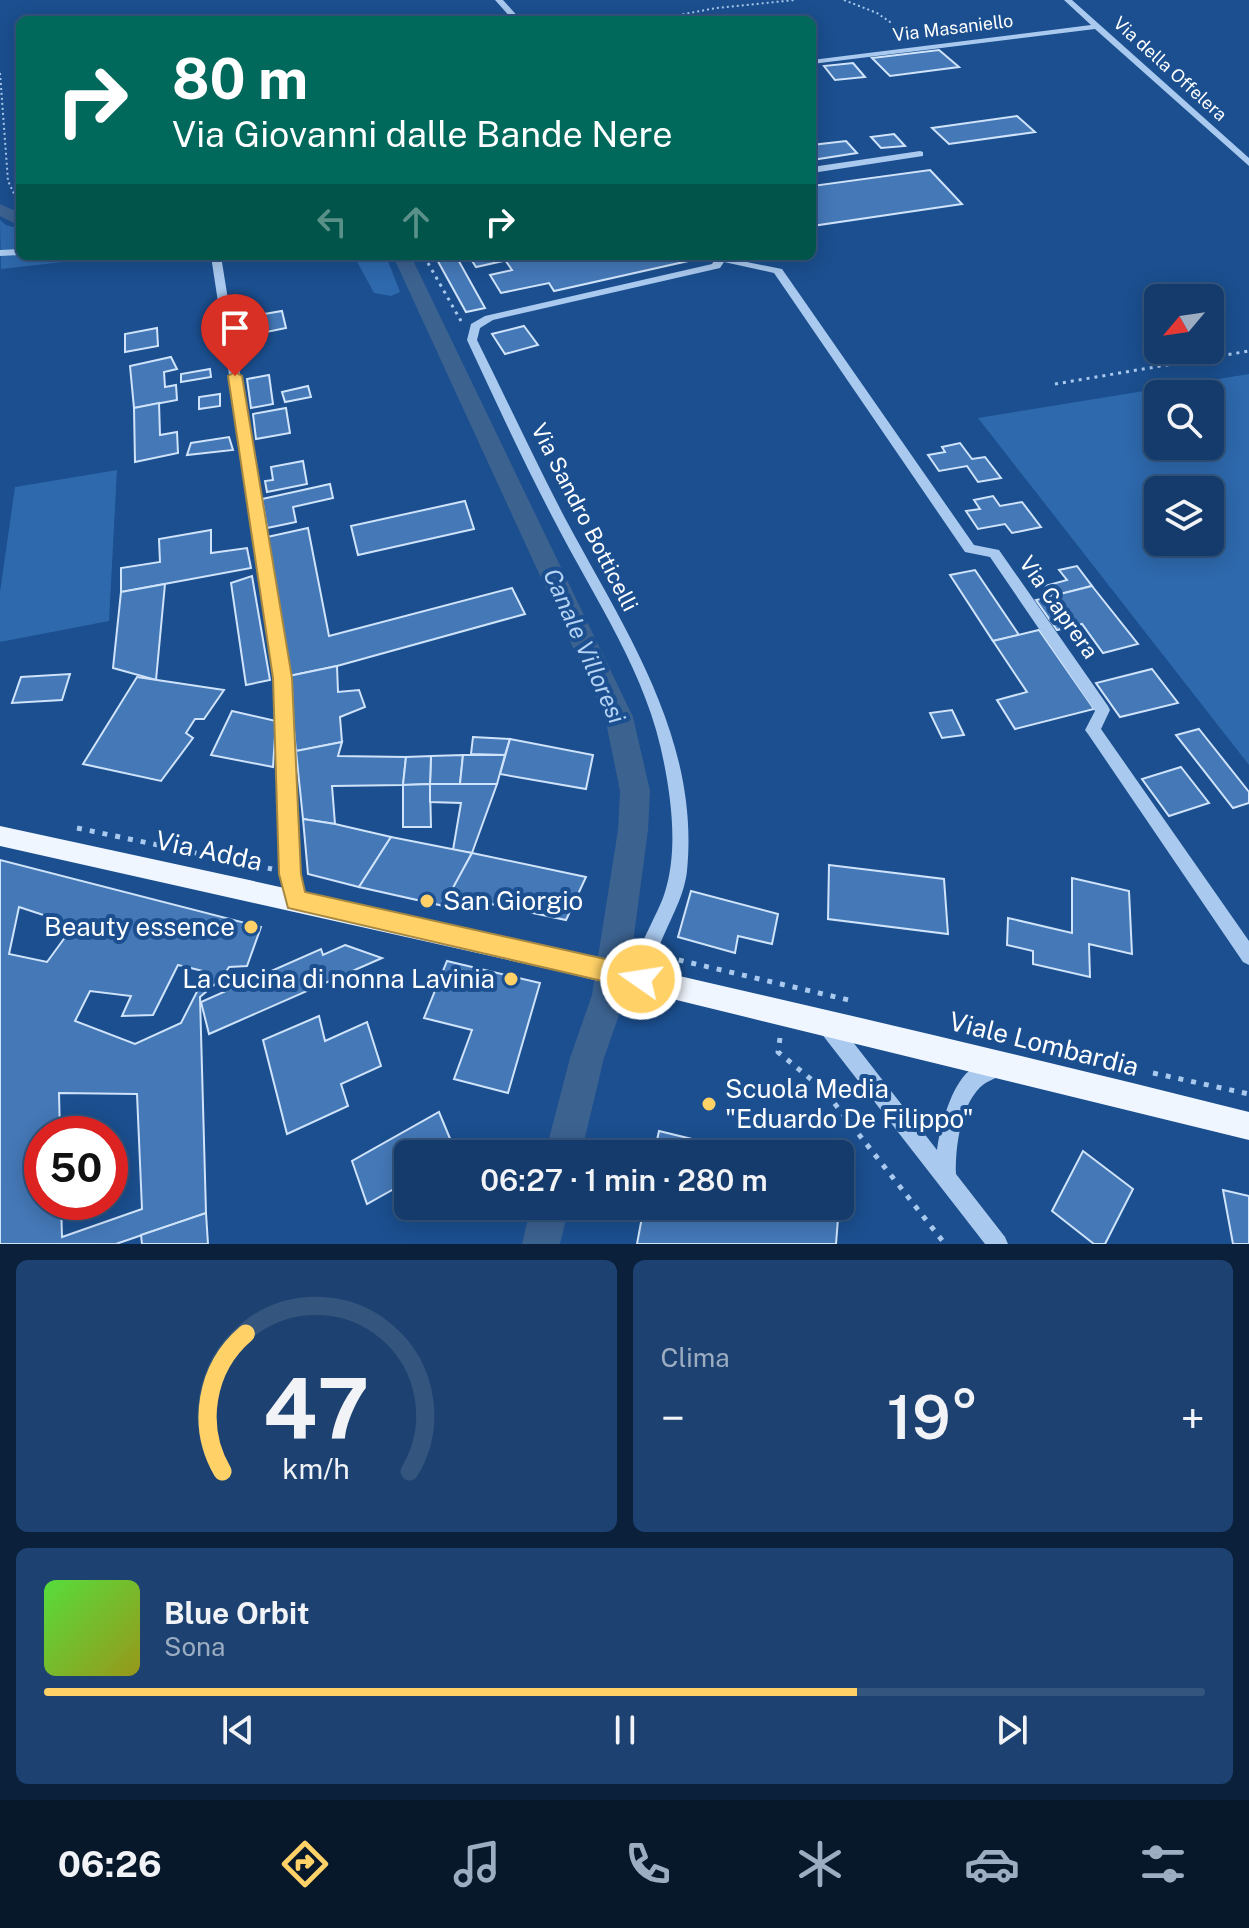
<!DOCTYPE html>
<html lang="it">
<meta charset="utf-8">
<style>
body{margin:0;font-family:"Public Sans",sans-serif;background:#1d4271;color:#f1f3f6;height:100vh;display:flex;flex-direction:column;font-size:30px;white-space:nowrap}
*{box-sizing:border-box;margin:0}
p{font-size:26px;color:#9dadc1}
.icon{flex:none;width:44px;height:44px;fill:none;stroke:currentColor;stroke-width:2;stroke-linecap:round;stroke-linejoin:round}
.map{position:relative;height:1244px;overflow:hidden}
.sheet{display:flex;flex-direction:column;gap:16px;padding:16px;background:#0b203b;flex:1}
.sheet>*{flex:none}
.banner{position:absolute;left:16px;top:16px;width:800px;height:244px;border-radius:12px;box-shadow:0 4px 20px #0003,0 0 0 2px #33557e;background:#00695c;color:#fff;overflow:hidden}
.needle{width:52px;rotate:241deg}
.buttons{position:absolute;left:1144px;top:284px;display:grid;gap:16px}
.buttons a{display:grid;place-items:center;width:80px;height:80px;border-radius:12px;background:#143b6b;box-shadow:0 4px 20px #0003,0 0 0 2px #33557e;font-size:40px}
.speed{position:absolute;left:24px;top:1116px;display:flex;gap:16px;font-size:40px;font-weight:700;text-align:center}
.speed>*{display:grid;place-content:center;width:104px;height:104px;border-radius:50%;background:#143b6b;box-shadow:0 4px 20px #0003,0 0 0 2px #33557e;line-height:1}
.speed .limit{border:12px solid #d22;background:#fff;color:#111}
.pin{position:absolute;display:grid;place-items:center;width:68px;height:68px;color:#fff;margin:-82px -34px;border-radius:50% 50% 50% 0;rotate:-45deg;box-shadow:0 0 8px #0007}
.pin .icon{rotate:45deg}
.me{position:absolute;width:88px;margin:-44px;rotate:283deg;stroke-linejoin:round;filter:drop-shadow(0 0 6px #0008)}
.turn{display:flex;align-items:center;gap:28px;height:168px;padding:0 24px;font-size:36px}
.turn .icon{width:104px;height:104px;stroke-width:2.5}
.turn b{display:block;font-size:56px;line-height:68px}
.lanes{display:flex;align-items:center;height:76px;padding:0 24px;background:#0003;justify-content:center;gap:40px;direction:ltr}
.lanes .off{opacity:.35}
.big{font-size:60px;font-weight:600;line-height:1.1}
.sheet .card{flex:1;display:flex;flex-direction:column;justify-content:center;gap:12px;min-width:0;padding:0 28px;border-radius:12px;background:#1d4271}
.sheet .dial{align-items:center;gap:0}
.dial svg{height:208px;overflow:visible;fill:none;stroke:#33557e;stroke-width:7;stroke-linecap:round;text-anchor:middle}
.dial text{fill:#f1f3f6;stroke:none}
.song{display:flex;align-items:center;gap:24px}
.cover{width:96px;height:96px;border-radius:12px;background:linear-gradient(135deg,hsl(110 70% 55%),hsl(60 70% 35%))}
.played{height:8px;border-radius:4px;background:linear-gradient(90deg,#ffd166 70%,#33557e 70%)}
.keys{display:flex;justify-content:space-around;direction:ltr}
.heat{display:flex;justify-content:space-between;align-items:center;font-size:44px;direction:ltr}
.sheet .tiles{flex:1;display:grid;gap:16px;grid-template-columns:1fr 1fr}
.card:last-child{grid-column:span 2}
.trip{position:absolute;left:394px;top:1140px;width:460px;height:80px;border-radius:12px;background:#143b6b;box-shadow:0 4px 20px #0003,0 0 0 2px #33557e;font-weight:600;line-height:80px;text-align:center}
.tab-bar{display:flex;height:128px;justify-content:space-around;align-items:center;background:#08182b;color:#9dadc1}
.tab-bar .icon{width:56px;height:56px}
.tab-bar .active{color:#ffd166}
.tab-bar b{font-size:36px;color:#f1f3f6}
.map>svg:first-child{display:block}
</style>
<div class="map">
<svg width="1249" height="1244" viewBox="0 0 1249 1244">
<rect width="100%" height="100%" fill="#1b4f8f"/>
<!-- green -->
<g fill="#2e69ad" fill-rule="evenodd">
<path d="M0 220 6 225 20 229V256H116L1 269Z"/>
<path d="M354 256H386L400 292 391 296 374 293Z"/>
<path d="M1249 374V765L978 418ZM1210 394V446H1158V394ZM1210 490V542H1158V490Z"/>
<path d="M117 470 109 621 0 642V592L15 487Z"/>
</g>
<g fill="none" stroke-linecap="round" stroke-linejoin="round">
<!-- canal -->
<g fill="#3c6290" fill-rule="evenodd">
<path d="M0 204 20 213V226L0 216Z"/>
<path d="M393 256H411L633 717 650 791 648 830 626 995 604 1058 581 1154H545L570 1058 592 995 618 830 620 791 605 717Z"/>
<path d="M531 1206H569L560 1244H522Z"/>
</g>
</g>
<!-- building -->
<g fill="#4478b7" stroke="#cfe3fa" stroke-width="2" fill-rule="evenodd">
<path d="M939 50 959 67 890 76 872 58Z"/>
<path d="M853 63 865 77 835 80 824 66Z"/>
<path d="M1017 116 1035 132 949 144 932 128Z"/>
<path d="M894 134 905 146 881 148 871 137Z"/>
<path d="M846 141 857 153 812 160V145Z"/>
<path d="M930 170 962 204 812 226V186Z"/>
<path d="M435 256H456L485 308 466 312Z"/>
<path d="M469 256H500L503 261 476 267Z"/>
<path d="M695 256 697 259 554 291 549 283 501 293 490 275 512 270 503 257 507 256Z"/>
<path d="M282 311 286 328 251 335 247 317Z"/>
<path d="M524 326 538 345 505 354 492 334Z"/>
<path d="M157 328 158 346 125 352V334Z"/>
<path d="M171 357 177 369 164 372 165 387 176 385 177 400 134 408 130 366Z"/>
<path d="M210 369 211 377 181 382V374Z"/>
<path d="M269 375 273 404 251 408 247 379Z"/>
<path d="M308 386 311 397 285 402 282 392Z"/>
<path d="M220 394V406L199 409V397Z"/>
<path d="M159 403 160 435 177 432 178 453 135 462 134 408Z"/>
<path d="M286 408 290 433 256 439 253 414Z"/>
<path d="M229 437 233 450 187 455 191 443Z"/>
<path d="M960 443 972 459 985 457 1001 478 978 482 967 466 939 471 928 455 945 452 942 447Z"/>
<path d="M303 461 307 484 267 492 265 481 273 480 271 467Z"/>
<path d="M330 484 333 498 293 507 296 522 267 528 262 499Z"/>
<path d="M993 496 1000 506 1022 502 1041 527 1012 533 1005 524 978 529 966 511 980 509 974 500Z"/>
<path d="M465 501 474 529 358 555 351 526Z"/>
<path d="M308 528 329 636 512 588 525 614 337 666 289 676 267 537Z"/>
<path d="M211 530V553L247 548 251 568 121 592V568L160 562 159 539Z"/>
<path d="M1077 566 1092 586 1053 596 1045 586 1067 580 1059 570Z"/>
<path d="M975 570 1019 635 993 641 950 575Z"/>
<path d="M252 576 270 680 246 685 231 583Z"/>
<path d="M165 584 156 680 113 668 121 592Z"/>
<path d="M1092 586 1138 644 1103 653 1082 624 1057 630 1036 600Z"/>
<path d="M1039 630 1094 709 1015 729 997 700 1027 692 993 641Z"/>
<path d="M337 666 338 692 359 690 365 707 340 717 342 742 296 751 289 676Z"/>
<path d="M1152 669 1178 703 1120 717 1096 683Z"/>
<path d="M70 674 62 700 12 703 21 677Z"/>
<path d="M137 677 224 690 204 719H195L186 733 193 738 161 781 83 764Z"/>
<path d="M952 710 964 735 942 738 930 713Z"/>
<path d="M232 711 276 721 273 767 211 755Z"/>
<path d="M1199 729 1249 792V803L1233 808 1176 735Z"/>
<path d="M473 737 510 739 505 755 471 754Z"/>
<path d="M510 739 593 755 586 789 500 774Z"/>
<path d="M342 742 338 756 406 757 403 785 332 786 335 824 303 819 296 751Z"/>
<path d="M463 755 460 784H430L431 756Z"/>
<path d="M463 755H505L497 784H460Z"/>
<path d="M431 756 430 784 403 785 406 757Z"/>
<path d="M1181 767 1209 803 1169 816 1142 779Z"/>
<path d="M430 784 431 827H403V785Z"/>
<path d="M430 784H497L472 853 453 850 461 803 430 802Z"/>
<path d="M303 819 335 824 391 837 359 887 308 874Z"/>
<path d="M391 837 472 853 444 906 359 887Z"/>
<path d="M472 853 586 877 566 920 449 895Z"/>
<path d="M0 860 261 927 247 966 229 967 222 978 200 997 206 1213 116 1244H0ZM19 907 74 925 47 962 9 954ZM178 965 207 972 181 1023 135 1044 75 1021 90 991 131 996 122 1016 153 1015ZM59 1093 137 1094 142 1209 62 1237 61 1202H42V1134H60Z"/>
<path d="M829 865 944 879 948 934 828 919Z"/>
<path d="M1072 878 1129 891 1132 954 1089 944 1090 977 1033 964V951L1007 945 1008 918 1072 933Z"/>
<path d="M691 891 778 914 772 944 738 936 735 953 678 937Z"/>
<path d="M345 945 382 958 209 1034 201 1002 321 949 323 955Z"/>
<path d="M447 961 540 983 508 1093 454 1079 472 1030 424 1018Z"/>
<path d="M319 1016 325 1041 367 1022 381 1066 341 1084 348 1106 287 1134 263 1040Z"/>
<path d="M439 1112 456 1153 408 1154V1181L367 1204 352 1161Z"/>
<path d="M659 1131 754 1154H654Z"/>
<path d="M1083 1151 1133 1189 1105 1244H1094L1052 1211Z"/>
<path d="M1223 1190 1249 1196V1244H1233Z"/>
<path d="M644 1206H839L836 1244H637Z"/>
<path d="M206 1213 208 1244H142L141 1235Z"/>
</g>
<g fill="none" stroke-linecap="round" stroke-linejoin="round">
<!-- path-far2 -->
<g stroke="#a9c9ee" stroke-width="2" stroke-dasharray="2 3" stroke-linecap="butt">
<path d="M844 0 877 13 893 24"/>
<path d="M653 20 716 8 795 0"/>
<path d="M0 73 8 181 17 200"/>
</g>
<!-- path-far1 -->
<g stroke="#a9c9ee" stroke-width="3" stroke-dasharray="3 5" stroke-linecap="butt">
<path d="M16 198 20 206"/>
<path d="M424 256 461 321"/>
<path d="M1055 384 1249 351"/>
</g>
<!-- path -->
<g stroke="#a9c9ee" stroke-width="5" stroke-dasharray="5 8" stroke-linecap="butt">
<path d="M77 828 272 869"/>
<path d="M666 957 853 1001"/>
<path d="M780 1038 778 1052 824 1090 945 1244"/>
<path d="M1153 1073 1249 1094"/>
</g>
<!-- minor -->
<g fill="#a9c9ee" fill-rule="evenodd">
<path d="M495 0H503L521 20H513Z"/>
<path d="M1064 0H1072L1249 158V166L1095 29 812 64V60L1091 25Z"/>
<path d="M920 151 923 152V156L812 173V167Z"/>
<path d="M20 249V255L0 256V250Z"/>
<path d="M211 256H221L289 678 298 874 305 900 302 906 296 908 290 906 282 874 275 678Z"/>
<path d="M717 256 782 269 974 545 999 550 1108 706 1110 710 1101 729 1249 941V965L1243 962 1088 734 1085 730 1095 711 990 557 965 552 774 273 724 262 720 268 493 320 480 328 477 340C507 400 535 461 566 520 625 630 700 739 687 871 684 899 667 924 658 950 653 962 652 974 647 985L641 988 635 985C626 964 657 917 664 895 678 854 672 804 664 763 648 675 594 598 554 520 523 461 495 400 467 340L471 324 485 316 712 264Z"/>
<path d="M828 1017 835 1019 937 1150C940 1127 951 1086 969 1071 978 1065 989 1061 999 1057L1006 1059 1008 1066C1004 1077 993 1078 984 1084 961 1101 955 1148 956 1174L1005 1237 1008 1244H985L821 1033 819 1026 821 1019Z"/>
</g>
<!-- major -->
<path fill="#f0f6ff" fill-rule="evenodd" d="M0 826C417 916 835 1008 1249 1112V1140L562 972 0 846Z"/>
</g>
<!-- route -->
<path fill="#ffd166" stroke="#a68842" stroke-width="2" d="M235 372 242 376 292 678 301 874 305 892 641 967 649 971 652 979 649 987 641 990 288 908 279 874 273 678 228 376Z"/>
<!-- markers -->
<g fill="#ffd166" stroke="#1b4f8f" stroke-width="3">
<circle cx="427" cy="901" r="8"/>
<circle cx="251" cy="927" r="8"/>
<circle cx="511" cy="979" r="8"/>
<circle cx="709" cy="1104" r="8"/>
</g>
<g text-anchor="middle" stroke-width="8" stroke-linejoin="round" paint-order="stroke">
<!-- far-street labels -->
<g font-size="18" fill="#fff" stroke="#1b4f8f">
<text transform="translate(953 28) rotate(-7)" y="6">Via Masaniello</text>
<text transform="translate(1170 69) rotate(42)" y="6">Via della Offelera</text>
</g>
<!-- street labels -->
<g font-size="22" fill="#fff" stroke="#1b4f8f">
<text transform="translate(585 517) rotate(63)" y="8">Via Sandro Botticelli</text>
<text transform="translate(1059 607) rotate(55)" y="8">Via Caprera</text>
</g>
<!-- water labels -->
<g font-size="24" font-style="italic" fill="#b5d3f5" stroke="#1b4f8f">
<text transform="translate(584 646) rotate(66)" y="8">Canale Villoresi</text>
</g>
<!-- near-street labels -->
<g font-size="26" fill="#fff" stroke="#1b4f8f">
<text transform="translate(209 851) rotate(12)" y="9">Via Adda</text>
<text transform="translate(1044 1044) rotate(14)" y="9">Viale Lombardia</text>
</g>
<!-- near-poi labels -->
<g font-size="26" fill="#fff" stroke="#1b4f8f" text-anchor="start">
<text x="443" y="910">San Giorgio</text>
<text x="235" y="936" text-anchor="end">Beauty essence</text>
<text x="495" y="988" text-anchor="end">La cucina di nonna Lavinia</text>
<text x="725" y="1098">Scuola Media<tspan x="725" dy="30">"Eduardo De Filippo"</tspan></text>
</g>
</g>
</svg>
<div class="buttons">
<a><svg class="needle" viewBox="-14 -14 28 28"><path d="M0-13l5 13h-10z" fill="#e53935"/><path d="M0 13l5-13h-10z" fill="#9dadc1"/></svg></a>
<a><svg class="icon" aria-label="search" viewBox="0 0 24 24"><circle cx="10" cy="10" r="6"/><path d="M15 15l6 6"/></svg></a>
<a><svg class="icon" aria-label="layers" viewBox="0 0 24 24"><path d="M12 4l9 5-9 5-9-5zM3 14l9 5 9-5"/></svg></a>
</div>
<div class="speed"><div class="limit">50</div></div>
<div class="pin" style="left:235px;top:376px;background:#d93025"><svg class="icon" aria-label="arrive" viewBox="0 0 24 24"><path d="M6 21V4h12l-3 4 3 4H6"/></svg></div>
<svg class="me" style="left:641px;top:979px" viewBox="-20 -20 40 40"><circle r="17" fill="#ffd166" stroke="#fff" stroke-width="3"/><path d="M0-11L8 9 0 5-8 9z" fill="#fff"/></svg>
<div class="trip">06:27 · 1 min · 280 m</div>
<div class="banner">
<div class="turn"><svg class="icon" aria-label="right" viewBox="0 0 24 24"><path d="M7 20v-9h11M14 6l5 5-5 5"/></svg><div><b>80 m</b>Via Giovanni dalle Bande Nere</div></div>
<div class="lanes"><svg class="icon off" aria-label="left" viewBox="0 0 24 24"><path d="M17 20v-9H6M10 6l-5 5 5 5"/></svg><svg class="icon off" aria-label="ahead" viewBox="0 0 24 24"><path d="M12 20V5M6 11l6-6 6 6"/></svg><svg class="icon" aria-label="right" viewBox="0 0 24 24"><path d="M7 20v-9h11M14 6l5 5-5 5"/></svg></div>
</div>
</div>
<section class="sheet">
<div class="tiles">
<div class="card dial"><svg viewBox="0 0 100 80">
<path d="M14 69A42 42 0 1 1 86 69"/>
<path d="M14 69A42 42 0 0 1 23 16" stroke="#ffd166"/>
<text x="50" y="56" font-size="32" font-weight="700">47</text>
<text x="50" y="72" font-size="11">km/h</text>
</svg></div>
<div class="card"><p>Clima</p>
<div class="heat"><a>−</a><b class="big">19°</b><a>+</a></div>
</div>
<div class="card">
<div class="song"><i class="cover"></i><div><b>Blue Orbit</b><p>Sona</p></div></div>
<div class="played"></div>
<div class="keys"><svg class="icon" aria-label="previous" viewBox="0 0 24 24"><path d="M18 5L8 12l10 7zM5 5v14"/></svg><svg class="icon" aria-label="pause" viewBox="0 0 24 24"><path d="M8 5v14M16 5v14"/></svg><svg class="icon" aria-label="next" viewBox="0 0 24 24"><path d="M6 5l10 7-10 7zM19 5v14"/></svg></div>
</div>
</div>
</section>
<nav class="tab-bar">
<b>06:26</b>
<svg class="icon active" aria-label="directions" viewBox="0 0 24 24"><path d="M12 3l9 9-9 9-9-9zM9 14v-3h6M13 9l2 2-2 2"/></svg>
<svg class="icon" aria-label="music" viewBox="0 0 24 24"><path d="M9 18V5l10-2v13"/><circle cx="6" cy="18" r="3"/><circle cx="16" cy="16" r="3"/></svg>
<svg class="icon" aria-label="phone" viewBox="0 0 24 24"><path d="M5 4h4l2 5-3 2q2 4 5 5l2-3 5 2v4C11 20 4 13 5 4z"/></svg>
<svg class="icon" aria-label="climate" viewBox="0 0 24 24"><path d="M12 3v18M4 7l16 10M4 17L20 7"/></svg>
<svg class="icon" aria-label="car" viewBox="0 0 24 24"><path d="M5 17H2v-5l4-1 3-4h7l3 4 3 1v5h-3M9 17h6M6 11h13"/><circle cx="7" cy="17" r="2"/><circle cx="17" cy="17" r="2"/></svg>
<svg class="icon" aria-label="filters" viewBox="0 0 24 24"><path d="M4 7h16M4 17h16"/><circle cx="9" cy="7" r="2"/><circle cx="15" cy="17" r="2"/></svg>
</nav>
